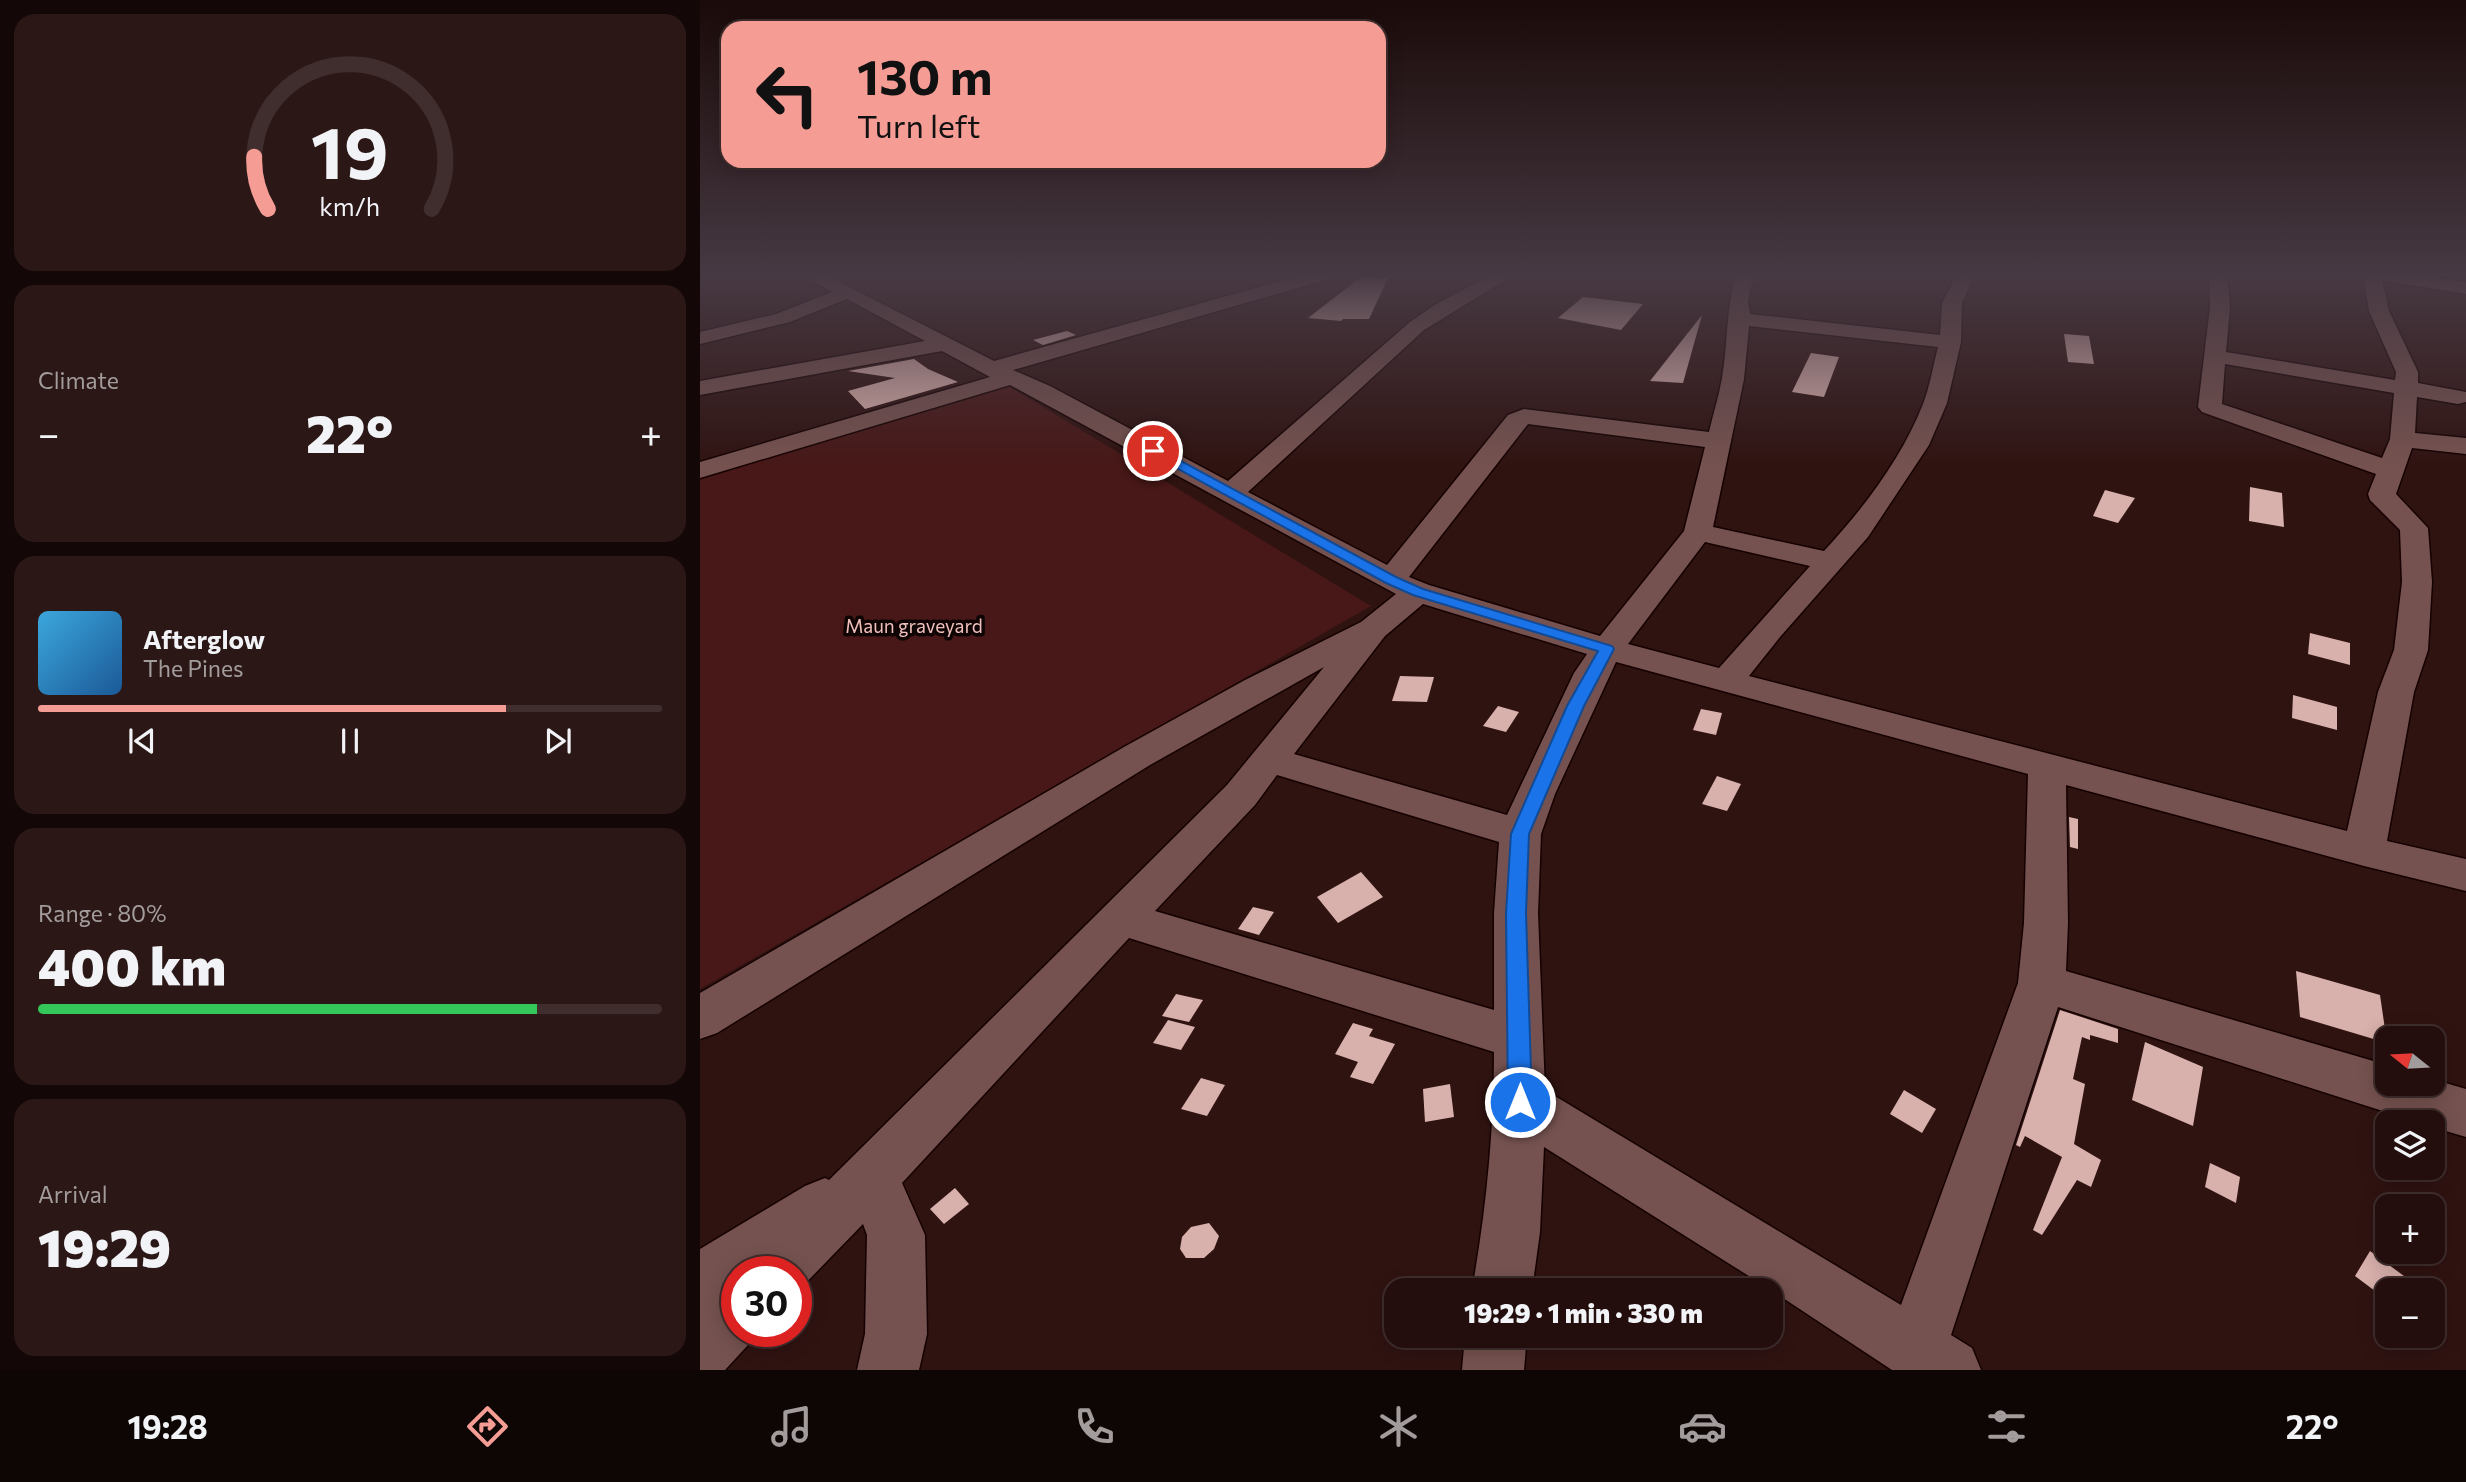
<!DOCTYPE html>
<meta charset="utf-8">
<style>
body{margin:0;font-family:Commissioner,sans-serif;background:#2b1716;color:#f1f3f6;height:100vh;display:flex;flex-direction:column;font-size:26px;white-space:nowrap}
*{box-sizing:border-box;margin:0}
p{font-size:23px;color:#a39c9d}
.icon{flex:none;width:38px;height:38px;fill:none;stroke:currentColor;stroke-width:2;stroke-linecap:round;stroke-linejoin:round}
.map{position:relative;flex:1;overflow:hidden}
.panel{display:flex;flex-direction:column;gap:14px;padding:14px;background:#130807;width:700px}
.panel>*{flex:none}
.guide{position:absolute;left:21px;top:21px;width:665px;height:147px;border-radius:21px;box-shadow:0 4px 18px #0003,0 0 0 2px #402e2e;background:#f59c95;color:#111;overflow:hidden}
.needle{width:46px;rotate:288deg}
.buttons{position:absolute;left:1675px;top:1026px;display:grid;gap:14px}
.buttons a{display:grid;place-items:center;width:70px;height:70px;border-radius:14px;background:#230e0d;box-shadow:0 4px 18px #0003,0 0 0 2px #402e2e;font-size:35px}
.speed{position:absolute;left:21px;top:1256px;display:flex;gap:14px;font-size:35px;font-weight:700;text-align:center}
.speed>*{display:grid;place-content:center;width:91px;height:91px;border-radius:50%;background:#230e0d;box-shadow:0 4px 18px #0003,0 0 0 2px #402e2e;line-height:1}
.speed .limit{border:10px solid #d22;background:#fff;color:#111}
.pin{position:absolute;display:grid;place-items:center;width:60px;height:60px;color:#fff;margin:-30px;border:4px solid #fff;border-radius:50%;box-shadow:0 2px 7px #0007}
.me{position:absolute;width:77px;margin:-38px;rotate:0deg;stroke-linejoin:round;filter:drop-shadow(0 0 5px #0008)}
.turn{display:flex;align-items:center;gap:24px;height:147px;padding:0 21px;font-size:32px}
.turn .icon{width:91px;height:91px;stroke-width:2.5}
.turn b{display:block;font-size:49px;line-height:60px}
.big{font-size:52px;font-weight:800;line-height:1.1}
.panel .widget{flex:1;display:flex;flex-direction:column;justify-content:center;gap:10px;min-width:0;padding:0 24px;border-radius:21px;background:#2b1716}
.panel .dial{align-items:center;gap:0}
.dial svg{height:182px;overflow:visible;fill:none;stroke:#402e2e;stroke-width:7;stroke-linecap:round;text-anchor:middle}
.dial text{fill:#f1f3f6;stroke:none}
.song{display:flex;align-items:center;gap:21px}
.cover{width:84px;height:84px;border-radius:10px;background:linear-gradient(135deg,hsl(200 70% 55%),hsl(210 70% 35%))}
.played{height:7px;border-radius:4px;background:linear-gradient(90deg,#f59c95 75%,#402e2e 75%)}
.keys{display:flex;justify-content:space-around;direction:ltr}
.heat{display:flex;justify-content:space-between;align-items:center;font-size:38px;direction:ltr}
.charge{height:10px;border-radius:5px;background:linear-gradient(90deg,#34c759 80%,#402e2e 0)}
.trip{position:absolute;left:684px;top:1278px;width:399px;height:70px;border-radius:21px;background:#230e0d;box-shadow:0 4px 18px #0003,0 0 0 2px #402e2e;font-weight:800;line-height:70px;text-align:center}
.tab-bar{display:flex;height:112px;justify-content:space-around;align-items:center;background:#0e0605;color:#a39c9d}
.tab-bar .icon{width:49px;height:49px}
.tab-bar .on{color:#f59c95}
.tab-bar b{font-size:32px;color:#f1f3f6}
main{display:flex;flex:1;min-height:0}
.map>svg:first-child{display:block}
</style>
<main>
<section class="panel">
<div class="widget dial"><svg viewBox="0 0 100 80">
<path d="M14 69A42 42 0 1 1 86 69"/>
<path d="M14 69A42 42 0 0 1 8 46" stroke="#f59c95"/>
<text x="50" y="56" font-size="32" font-weight="700">19</text>
<text x="50" y="72" font-size="11">km/h</text>
</svg></div>
<div class="widget"><p>Climate</p>
<div class="heat"><a>−</a><b class="big">22°</b><a>+</a></div>
</div>
<div class="widget">
<div class="song"><i class="cover"></i><div><b>Afterglow</b><p>The Pines</p></div></div>
<div class="played"></div>
<div class="keys"><svg class="icon" aria-label="previous" viewBox="0 0 24 24"><path d="M18 5L8 12l10 7zM5 5v14"/></svg><svg class="icon" aria-label="pause" viewBox="0 0 24 24"><path d="M8 5v14M16 5v14"/></svg><svg class="icon" aria-label="next" viewBox="0 0 24 24"><path d="M6 5l10 7-10 7zM19 5v14"/></svg></div>
</div>
<div class="widget"><p>Range · 80%</p><b class="big">400 km</b><div class="charge"></div></div>
<div class="widget"><p>Arrival</p><b class="big">19:29</b></div>
</section>
<div class="map">
<svg width="1766" height="1370" viewBox="0 0 1766 1370">
<rect width="100%" height="100%" fill="#2f1311"/>
<!-- green -->
<path fill="#471817" d="M302 382 671 606 0 989V472Z"/>
<!-- building -->
<g fill="#d8b0ac">
<path d="M661 277 688 278 669 319H643L641 321 608 318Z"/>
<path d="M883 297 943 304 921 330 858 318Z"/>
<path d="M1002 315 983 383 950 381Z"/>
<path d="M367 331 376 335 343 345 333 340Z"/>
<path d="M1364 334 1389 336 1394 364 1368 362Z"/>
<path d="M1111 353 1139 357 1124 397 1092 392Z"/>
<path d="M214 359 228 369 258 382 165 409 148 391 195 378 148 371Z"/>
<path d="M1550 487 1582 493 1584 527 1549 521Z"/>
<path d="M1405 490 1435 498 1418 523 1393 516Z"/>
<path d="M1610 633 1650 643V665L1608 654Z"/>
<path d="M700 676 734 677 727 702 692 701Z"/>
<path d="M1593 695 1637 707V730L1592 718Z"/>
<path d="M798 706 819 712 806 732 783 726Z"/>
<path d="M1001 709 1022 713 1016 735 993 730Z"/>
<path d="M1017 776 1041 784 1027 811 1002 804Z"/>
<path d="M1369 817 1378 819V849L1370 847Z"/>
<path d="M661 872 683 897 638 923 617 897Z"/>
<path d="M553 907 574 912 559 935 538 929Z"/>
<path d="M1596 971 1680 995 1687 1043 1600 1017Z"/>
<path d="M476 994 503 1000 489 1022 462 1016Z"/>
<path d="M1360 1010 1418 1029V1043L1390 1035V1040L1382 1037 1373 1079 1385 1084 1374 1144 1401 1160 1391 1187 1377 1180 1342 1235 1333 1230 1362 1157 1325 1136 1320 1147 1316 1145Z"/>
<path d="M468 1020 495 1027 481 1050 453 1043Z"/>
<path d="M653 1023 673 1029 669 1036 695 1044 673 1084 650 1077 658 1062 635 1054Z"/>
<path d="M1445 1042 1503 1067 1493 1126 1432 1100Z"/>
<path d="M501 1078 525 1085 507 1116 481 1109Z"/>
<path d="M750 1084 754 1117 725 1122 723 1089Z"/>
<path d="M1204 1090 1236 1109 1222 1133 1190 1114Z"/>
<path d="M1510 1163 1540 1177 1536 1203 1505 1187Z"/>
<path d="M255 1188 269 1204 244 1224 230 1209Z"/>
<path d="M509 1223 519 1236 514 1249 504 1258H486L480 1249 482 1237 491 1227Z"/>
<path d="M1670 1251 1723 1290H1687V1300L1655 1276Z"/>
</g>
<g fill="none" stroke-linecap="round" stroke-linejoin="round">
<defs>
<g id="minor">
<path d="M101 274H124L294 361 606 274H635L632 278 313 370 350 386 528 481 710 322 733 306 792 274H815L724 330 548 492 687 565 808 415 824 409 1009 432C1013 414 1019 396 1022 378 1028 343 1026 308 1036 274H1054L1048 301 1050 314 1240 335 1242 303 1257 274H1275L1262 303 1261 342 1247 403 1229 445 1168 537 1080 637 1049 676 1647 831 1678 692 1694 650 1702 582 1700 530 1670 500 1668 494 1676 474 1502 412 1498 407 1510 307 1509 274H1527L1530 307 1526 352 1695 380 1696 372 1669 311 1663 274H1714L1766 282V294L1682 280 1689 311 1718 372V383L1766 392V402L1758 404 1717 397 1715 433 1766 438V454L1712 448 1696 494 1728 528 1732 582 1728 650 1714 692 1687 841 1766 859V891L1664 866 1366 785 1368 923 1366 971 1687 1065V1083H1732V1079L1766 1089V1137L1732 1127V1122H1717L1358 1007 1251 1335 1272 1348 1281 1370H1192L1071 1290 844 1147 840 1232 832 1290H772C786 1211 794 1132 794 1052L429 938 202 1183 225 1235 227 1334 219 1370H157L165 1334 167 1235 163 1224 96 1293V1272H37V1332H60L25 1370H0V1249L105 1186 125 1178 129 1180 527 785 624 667 450 765 17 1033 0 1039V993L424 747 545 680 661 622 696 594 310 385 0 478V462L290 377 242 351 0 395V381L225 341 147 299 90 322 0 344V332L76 314 132 292ZM1049 326 1238 347C1233 366 1230 386 1223 404 1202 458 1163 509 1124 551L1013 527 1044 379ZM1525 364 1694 393 1690 439 1682 458 1522 404ZM828 424 1005 447 984 531 900 636 729 585 709 577ZM1005 542 1110 566 1019 668 928 644ZM723 604 887 654 874 673 807 815 594 754 685 636ZM916 662 1328 774 1324 923 1318 983 1201 1305 845 1090 838 913 841 834 855 794ZM577 775 799 842 794 913V1010L455 911 555 805Z"/>
<path d="M765 1335H827L824 1370H762Z"/>
</g>
</defs>
<!-- minor casing -->
<use href="#minor" stroke="#150101" stroke-width="3"/>
<!-- minor -->
<use href="#minor" fill="#75524f" fill-rule="evenodd"/>
</g>
<!-- sky -->
<linearGradient id="sky" x2="0" y2="1"><stop stop-color="#1a0a09"/><stop offset="0.59" stop-color="#473943"/><stop offset="1" stop-color="#473943" stop-opacity="0"/></linearGradient>
<rect width="1766" height="466" fill="url(#sky)"/>
<!-- route -->
<path fill="#1a73e8" stroke="#114b97" stroke-width="2" d="M449 448H457L696 577 723 589 912 646 914 649 884 706 829 834 826 913 832 1102 828 1110 820 1113 812 1110 808 1102 806 913 811 834 867 706 898 651 713 595 686 583 449 453Z"/>
<g text-anchor="middle" stroke-width="7" stroke-linejoin="round" paint-order="stroke">
<!-- park labels -->
<g font-size="19" fill="#f0c0bc" stroke="#0f0404">
<text x="214" y="633">Maun graveyard</text>
</g>
</g>
</svg>
<div class="buttons">
<a><svg class="needle" viewBox="-14 -14 28 28"><path d="M0-13l5 13h-10z" fill="#e53935"/><path d="M0 13l5-13h-10z" fill="#a39c9d"/></svg></a>
<a><svg class="icon" aria-label="layers" viewBox="0 0 24 24"><path d="M12 4l9 5-9 5-9-5zM3 14l9 5 9-5"/></svg></a>
<a>+</a>
<a>−</a>
</div>
<div class="speed"><div class="limit">30</div></div>
<div class="pin" style="left:453px;top:451px;background:#d93025"><svg class="icon" aria-label="arrive" viewBox="0 0 24 24"><path d="M6 21V4h12l-3 4 3 4H6"/></svg></div>
<svg class="me" style="left:820px;top:1102px" viewBox="-20 -20 40 40"><circle r="17" fill="#1a73e8" stroke="#fff" stroke-width="3"/><path d="M0-11L8 9 0 5-8 9z" fill="#fff"/></svg>
<div class="trip">19:29 · 1 min · 330 m</div>
<div class="guide">
<div class="turn"><svg class="icon" aria-label="left" viewBox="0 0 24 24"><path d="M17 20v-9H6M10 6l-5 5 5 5"/></svg><div><b>130 m</b>Turn left</div></div>
</div>
</div>
</main>
<nav class="tab-bar">
<b>19:28</b>
<svg class="icon on" aria-label="directions" viewBox="0 0 24 24"><path d="M12 3l9 9-9 9-9-9zM9 14v-3h6M13 9l2 2-2 2"/></svg>
<svg class="icon" aria-label="music" viewBox="0 0 24 24"><path d="M9 18V5l10-2v13"/><circle cx="6" cy="18" r="3"/><circle cx="16" cy="16" r="3"/></svg>
<svg class="icon" aria-label="phone" viewBox="0 0 24 24"><path d="M5 4h4l2 5-3 2q2 4 5 5l2-3 5 2v4C11 20 4 13 5 4z"/></svg>
<svg class="icon" aria-label="climate" viewBox="0 0 24 24"><path d="M12 3v18M4 7l16 10M4 17L20 7"/></svg>
<svg class="icon" aria-label="car" viewBox="0 0 24 24"><path d="M5 17H2v-5l4-1 3-4h7l3 4 3 1v5h-3M9 17h6M6 11h13"/><circle cx="7" cy="17" r="2"/><circle cx="17" cy="17" r="2"/></svg>
<svg class="icon" aria-label="filters" viewBox="0 0 24 24"><path d="M4 7h16M4 17h16"/><circle cx="9" cy="7" r="2"/><circle cx="15" cy="17" r="2"/></svg>
<b>22°</b>
</nav>
